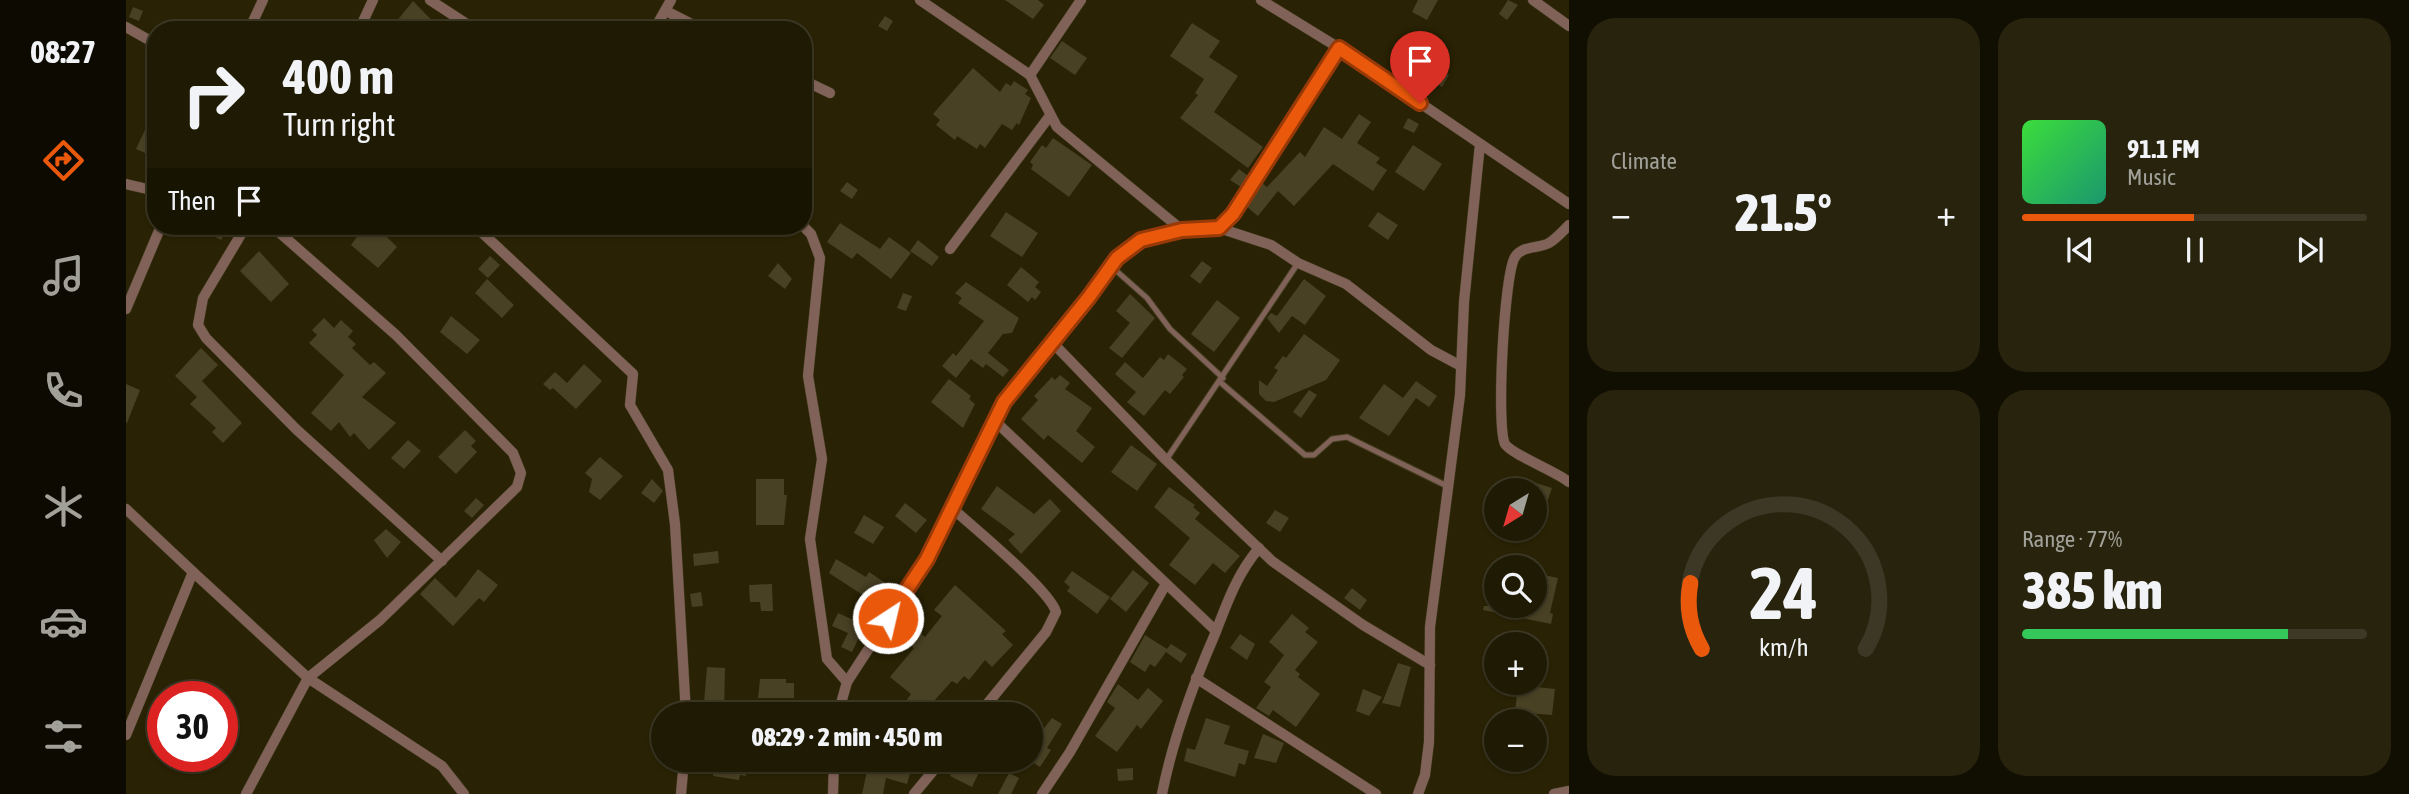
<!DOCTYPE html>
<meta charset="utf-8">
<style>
body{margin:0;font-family:"Asap Condensed",sans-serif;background:#27230d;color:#f1f3f6;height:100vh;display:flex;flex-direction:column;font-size:26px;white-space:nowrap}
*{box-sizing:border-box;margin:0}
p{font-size:23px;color:#a1a19a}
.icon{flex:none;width:38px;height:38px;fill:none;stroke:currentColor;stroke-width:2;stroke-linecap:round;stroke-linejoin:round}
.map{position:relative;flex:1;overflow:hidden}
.side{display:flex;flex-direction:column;gap:18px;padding:18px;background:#110e02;width:840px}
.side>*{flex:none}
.hud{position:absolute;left:21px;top:21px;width:665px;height:214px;border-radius:28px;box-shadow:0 2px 5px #0004,0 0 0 2px #3c3825;background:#1f1a03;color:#f1f3f6;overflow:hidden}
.needle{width:46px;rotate:217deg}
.tools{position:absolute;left:1358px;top:478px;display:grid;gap:14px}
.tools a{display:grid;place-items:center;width:63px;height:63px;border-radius:50%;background:#1f1a03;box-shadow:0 2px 5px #0004,0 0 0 2px #3c3825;font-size:35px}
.speed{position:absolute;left:21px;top:681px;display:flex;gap:14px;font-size:35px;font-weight:700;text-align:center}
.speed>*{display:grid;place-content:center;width:91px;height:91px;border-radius:50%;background:#1f1a03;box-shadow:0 2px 5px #0004,0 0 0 2px #3c3825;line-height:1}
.speed .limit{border:10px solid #d22;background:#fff;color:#111}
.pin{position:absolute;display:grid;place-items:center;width:60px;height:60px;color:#fff;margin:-72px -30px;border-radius:50% 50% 50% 0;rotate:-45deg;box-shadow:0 0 7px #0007}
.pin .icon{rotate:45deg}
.me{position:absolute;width:77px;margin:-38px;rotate:35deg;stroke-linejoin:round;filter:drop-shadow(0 0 5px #0008)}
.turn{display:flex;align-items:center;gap:24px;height:147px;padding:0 21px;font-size:32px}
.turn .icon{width:91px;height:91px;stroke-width:2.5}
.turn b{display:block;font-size:49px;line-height:60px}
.then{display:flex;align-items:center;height:66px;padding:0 21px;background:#0003;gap:14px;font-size:26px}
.big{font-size:52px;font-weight:800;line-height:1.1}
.side .widget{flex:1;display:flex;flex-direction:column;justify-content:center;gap:10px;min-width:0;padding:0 24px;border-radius:28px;background:#27230d}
.side .dial{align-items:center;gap:0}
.dial svg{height:182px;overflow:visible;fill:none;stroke:#3c3825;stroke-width:7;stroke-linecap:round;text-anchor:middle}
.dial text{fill:#f1f3f6;stroke:none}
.song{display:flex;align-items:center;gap:21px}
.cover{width:84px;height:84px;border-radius:10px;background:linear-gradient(135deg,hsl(120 70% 55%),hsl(160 70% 35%))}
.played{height:7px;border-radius:4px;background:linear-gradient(90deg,#ea580c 50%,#3c3825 50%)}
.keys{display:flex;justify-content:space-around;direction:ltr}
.heat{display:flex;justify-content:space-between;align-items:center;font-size:38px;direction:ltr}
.charge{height:10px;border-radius:5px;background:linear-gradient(90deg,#34c759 77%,#3c3825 0)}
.side .tiles{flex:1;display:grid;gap:18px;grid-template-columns:repeat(2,1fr)}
.trip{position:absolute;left:525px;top:702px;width:392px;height:70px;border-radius:35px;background:#1f1a03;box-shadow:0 2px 5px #0004,0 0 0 2px #3c3825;font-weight:800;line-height:70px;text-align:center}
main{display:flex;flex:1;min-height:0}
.dock{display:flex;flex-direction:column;width:126px;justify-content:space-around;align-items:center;background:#0c0a01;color:#a1a19a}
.dock .icon{width:49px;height:49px}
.dock .current{color:#ea580c}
.dock b{font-size:32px;color:#f1f3f6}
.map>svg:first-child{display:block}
</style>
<main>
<nav class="dock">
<b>08:27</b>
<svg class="icon current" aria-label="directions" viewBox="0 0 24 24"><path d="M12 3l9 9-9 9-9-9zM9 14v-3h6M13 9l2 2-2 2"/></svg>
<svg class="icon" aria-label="music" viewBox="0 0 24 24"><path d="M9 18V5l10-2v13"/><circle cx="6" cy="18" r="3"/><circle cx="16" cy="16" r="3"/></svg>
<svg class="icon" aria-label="phone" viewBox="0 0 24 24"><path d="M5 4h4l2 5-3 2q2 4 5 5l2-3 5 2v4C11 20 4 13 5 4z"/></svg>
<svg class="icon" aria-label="climate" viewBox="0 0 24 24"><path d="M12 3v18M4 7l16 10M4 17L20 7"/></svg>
<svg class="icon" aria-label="car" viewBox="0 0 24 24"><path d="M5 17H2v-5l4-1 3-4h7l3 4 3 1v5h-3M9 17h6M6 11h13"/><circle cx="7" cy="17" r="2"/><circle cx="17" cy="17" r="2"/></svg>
<svg class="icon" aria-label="filters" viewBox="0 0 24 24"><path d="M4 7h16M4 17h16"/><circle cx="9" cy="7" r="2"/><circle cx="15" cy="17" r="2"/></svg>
</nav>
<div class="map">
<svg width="1443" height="794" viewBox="0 0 1443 794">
<rect width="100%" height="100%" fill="#292204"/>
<!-- building -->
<g fill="#494124">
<path d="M879 0H912L918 5 907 19Z"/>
<path d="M1292 0H1312L1301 20 1286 12Z"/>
<path d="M1382 0 1392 5 1381 20 1373 14Z"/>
<path d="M287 1 315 30H277L270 22Z"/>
<path d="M7 7 17 11 13 21 3 17Z"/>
<path d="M759 16 767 21 761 31 752 26Z"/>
<path d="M1066 23 1094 41 1083 57 1112 76 1088 112 1137 147 1122 168 1054 118 1072 95 1069 93 1078 79 1044 56Z"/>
<path d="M936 41 961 58 949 75 924 58Z"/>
<path d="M1286 51 1323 75 1316 87 1278 62Z"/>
<path d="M847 68 874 92 880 83 885 86 888 81 902 90 899 94 905 98 893 125 891 123 886 130 876 124 859 148 854 144 851 149 831 136 829 140 810 125 814 120 807 114Z"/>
<path d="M1233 114 1245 122 1231 143 1254 158 1250 163 1261 170 1247 191 1207 164 1168 206 1152 191 1132 216 1120 206 1136 183 1141 187 1174 152 1179 157 1198 127 1216 139Z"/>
<path d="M1282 118 1293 124 1288 133 1277 128Z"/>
<path d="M19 130 30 135V158L10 149Z"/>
<path d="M927 138 966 165 943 197 905 169 907 165 904 162 916 145 920 148Z"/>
<path d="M1287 145 1316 164 1298 191 1269 172Z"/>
<path d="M1113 169 1122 176 1115 187 1104 180Z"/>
<path d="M721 182 732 190 726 199 714 191Z"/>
<path d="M880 212 912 233 896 257 864 236Z"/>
<path d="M1252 212 1272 225 1262 240 1242 226Z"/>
<path d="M714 223 754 249 763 237 785 253 765 279 731 253 726 259 701 242Z"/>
<path d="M69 226H103L95 240Z"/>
<path d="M239 226H250L271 247 252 268 225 245Z"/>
<path d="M792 240 813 257 806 266 784 251Z"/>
<path d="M133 251 163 284 145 302 114 271Z"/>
<path d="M364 256 374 265 362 278 352 269Z"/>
<path d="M1076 261 1086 268 1074 284 1064 276Z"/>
<path d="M652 263 666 279 659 289 642 276Z"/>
<path d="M895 267 913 282 909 287 915 292 909 300 906 297 902 302 881 285Z"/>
<path d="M361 279 388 305 376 318 349 293Z"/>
<path d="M1178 279 1200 296 1179 325 1166 316 1153 333 1141 318 1145 313 1151 316Z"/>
<path d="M840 282 893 318 886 333 877 334 862 353 883 370 877 377 860 364 857 368 845 359 830 378 816 366 827 353 830 356 858 321 832 303 836 298 829 293Z"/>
<path d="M777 293 786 296 780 311 771 308Z"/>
<path d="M1004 294 1029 318 996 358 983 348 1004 323 990 311Z"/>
<path d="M1091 300 1114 318 1088 352 1065 334Z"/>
<path d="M325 316 354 340 341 354 314 332Z"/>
<path d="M198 318 208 328 215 320 227 331 222 337 230 344 226 348 244 365 248 362 260 373 236 397 270 423 243 450 228 433 224 437 213 422 205 431 185 413 218 375 183 343 191 335 186 330Z"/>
<path d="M1178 334 1214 360 1200 380 1148 402 1140 401 1133 394V380L1141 386 1152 370 1148 368 1157 356 1160 358Z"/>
<path d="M75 348 92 365 76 381 116 423 97 443 86 432 90 428 64 404 71 397 49 376Z"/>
<path d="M1042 354 1061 369 1056 375 1058 377 1044 394 1039 390 1018 416 1001 402 1010 392 989 374 999 362 1017 378 1034 357 1038 360Z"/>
<path d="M458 364 476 381 450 409 427 388 424 390 417 384 429 372 441 383Z"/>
<path d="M934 375 944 383 939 389 966 408 950 431 969 447 956 463 922 435 918 440 895 419 912 400 908 396 926 377 929 380Z"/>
<path d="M823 379 845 396 843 399 849 404 837 428 805 402Z"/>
<path d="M1290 381 1311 396 1303 407 1290 398 1263 436 1233 418 1258 384 1277 398Z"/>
<path d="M0 384 14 390 1 423H0Z"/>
<path d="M1183 390 1191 395 1175 418 1167 412Z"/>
<path d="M339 430 350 441 345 446 351 452 330 474 312 457Z"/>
<path d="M282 440 295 451 278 469 265 458Z"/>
<path d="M1005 445 1031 464 1011 491 985 472Z"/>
<path d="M474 457 497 476 474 500 463 492 466 479 459 473Z"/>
<path d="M1391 477 1426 488 1411 532 1409 531V490H1387Z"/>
<path d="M526 479 537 491 528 503 515 493Z"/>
<path d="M630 479H658V495H661L658 525H630Z"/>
<path d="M871 486 908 514 924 499 935 511 895 554 882 540 889 534 855 509Z"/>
<path d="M1043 487 1069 505 1067 507 1074 513 1069 519 1114 556 1099 573 1087 563 1069 585 1043 565 1064 538 1028 507Z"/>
<path d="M350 498 358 505 346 518 338 511Z"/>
<path d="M779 503 801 520 790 533 769 516Z"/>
<path d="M1149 510 1163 518 1154 532 1140 523Z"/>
<path d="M738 515 758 527 747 544 728 533Z"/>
<path d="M260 529 275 542 261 558 248 540Z"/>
<path d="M592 551 593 563 568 566 567 554Z"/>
<path d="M710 559 740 577 743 572 764 586 752 605 703 573Z"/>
<path d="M352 569 372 585 358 602 353 598 327 626 294 594 309 578 330 598Z"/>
<path d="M1007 570 1023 583 1000 612 984 599Z"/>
<path d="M946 571 984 597 971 614 941 591 944 587 938 582Z"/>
<path d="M1409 573 1432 578 1424 613 1427 614 1425 624 1357 610 1358 606H1409Z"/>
<path d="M646 584 647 611H635L634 602H624L623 585Z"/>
<path d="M829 585 880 631 876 634 887 645 866 667 859 660 843 680 838 676 831 684 826 681 796 714 780 701 785 694 764 677 788 648 773 636 782 624 799 637 816 616 808 610Z"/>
<path d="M1226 588 1241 600 1234 610 1218 598Z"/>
<path d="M575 592 577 606 566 607 564 594Z"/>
<path d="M712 613 739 625 726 652 715 647 722 633 706 626Z"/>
<path d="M1166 614 1183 628 1179 632 1192 642 1169 670 1174 674 1172 677 1194 694 1170 727 1147 710 1143 716 1130 708 1145 687 1138 682 1158 655 1143 642Z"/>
<path d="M1114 634 1129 644 1121 660 1104 648Z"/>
<path d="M1019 635 1041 649 1045 644 1061 654 1055 663 1040 652 1029 667 1024 664 1019 672 1004 662Z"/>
<path d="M1272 663 1285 667 1274 707 1256 703Z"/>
<path d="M581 667 599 668 598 714H577Z"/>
<path d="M634 679H660V683H668V698H632Z"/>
<path d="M992 684 1012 700 1022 688 1037 701 1015 729 1011 725 991 752 969 736 989 708 981 702Z"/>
<path d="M1392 685 1429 689 1426 715 1389 712Z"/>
<path d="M1237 689 1256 697 1243 716 1230 711Z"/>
<path d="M871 704 887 714H863Z"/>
<path d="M926 718 936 724 921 748 925 750 914 767 905 761V745Z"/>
<path d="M1080 718 1104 726 1098 744 1123 751 1119 765 1113 763 1109 777 1058 761 1061 748 1069 750Z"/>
<path d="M1137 734 1158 743 1150 763 1128 758Z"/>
<path d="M566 760H618L617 764 622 765 620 776 614 775 613 780 587 776 588 769 566 765Z"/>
<path d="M831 760H859L846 787 824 776Z"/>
<path d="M743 762 785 770 781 784 760 778 757 794H736Z"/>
<path d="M1007 768V780L992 781 991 769Z"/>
<path d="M883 773 893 778 885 794H872Z"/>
</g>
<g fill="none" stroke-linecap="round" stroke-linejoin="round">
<defs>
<g id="lane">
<path d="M986 267 1021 298 1044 329 1097 378"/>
<path d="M1094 382 1179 455H1188L1206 439 1221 437 1323 487"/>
<path d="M1040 460 1172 263"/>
</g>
<g id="street">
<path d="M304 0 350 30"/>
<path d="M794 0 904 75 931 127 1056 230"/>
<path d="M1135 0 1213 48 1443 204"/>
<path d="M1407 0 1443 26"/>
<path d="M540 11 577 30"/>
<path d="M0 27 30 44"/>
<path d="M123 30 137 0"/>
<path d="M233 30 247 0"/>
<path d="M528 30 545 0"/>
<path d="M904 75 955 0"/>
<path d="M677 80 704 93"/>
<path d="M0 184 30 191"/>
<path d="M1443 225C1437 231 1430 239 1423 243 1412 249 1397 245 1389 257 1378 274 1370 427 1379 444 1385 454 1429 471 1443 482"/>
<path d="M120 226 77 298 72 325 80 338 171 430 316 561"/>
<path d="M349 226 507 374 504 405 542 470 549 524 560 714"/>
<path d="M677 226 685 234 694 258 682 376 696 459 684 539 701 659 721 682"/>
<path d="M1093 228 1145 245 1172 263 1220 284 1305 350 1335 366"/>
<path d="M824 249 923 117"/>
<path d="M0 309 35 226"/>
<path d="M926 342 1040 460 1146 561 1237 625 1304 665"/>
<path d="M868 420 1090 631"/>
<path d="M826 508C847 527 924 590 930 612L920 632 853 714"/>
<path d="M0 509 67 572 0 735"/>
<path d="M67 572 182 678 316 766 338 794"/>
<path d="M1070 678 1250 794"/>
<path d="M712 714 721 682 801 559 860 435 891 382 963 297 991 258 1015 240 1056 230 1093 228 1107 213 1213 48"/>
<path d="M120 794 182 678 254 620 391 487 395 473 387 453 270 335 146 226"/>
<path d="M555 794 558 760"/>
<path d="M707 794 708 760"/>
<path d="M788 794 816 760"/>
<path d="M916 794 944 752 1040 584"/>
<path d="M1036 794C1047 738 1066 687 1089 634 1101 603 1111 574 1133 548"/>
<path d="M1292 794 1299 775 1303 742 1304 627 1334 395 1338 302 1354 144"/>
<path d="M1428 794 1443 791"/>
</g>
</defs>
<!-- lane casing -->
<use href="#lane" stroke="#453f23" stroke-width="7"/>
<!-- street casing -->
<use href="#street" stroke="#453f23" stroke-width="11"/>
<!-- lane -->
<use href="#lane" stroke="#816258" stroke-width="5"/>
<!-- street -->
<use href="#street" stroke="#816258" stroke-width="10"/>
</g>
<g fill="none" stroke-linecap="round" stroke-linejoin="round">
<defs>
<path id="route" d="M762 618 801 559 878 402 963 297 991 258 1015 240 1056 230 1093 228 1107 214 1213 48 1294 103"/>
</defs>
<!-- route casing -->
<use href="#route" stroke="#983908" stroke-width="18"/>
<!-- route -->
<use href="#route" stroke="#ea580c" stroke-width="12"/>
</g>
</svg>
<div class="tools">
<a><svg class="needle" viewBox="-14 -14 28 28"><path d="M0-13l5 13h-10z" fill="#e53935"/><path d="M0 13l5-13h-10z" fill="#a1a19a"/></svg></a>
<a><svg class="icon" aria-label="search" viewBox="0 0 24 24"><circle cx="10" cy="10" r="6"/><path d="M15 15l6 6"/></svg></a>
<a>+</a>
<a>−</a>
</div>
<div class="speed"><div class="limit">30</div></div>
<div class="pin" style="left:1294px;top:103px;background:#d93025"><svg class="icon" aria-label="arrive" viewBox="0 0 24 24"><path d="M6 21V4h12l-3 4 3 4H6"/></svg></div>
<svg class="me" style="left:762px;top:618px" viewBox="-20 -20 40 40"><circle r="17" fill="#ea580c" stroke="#fff" stroke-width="3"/><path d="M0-11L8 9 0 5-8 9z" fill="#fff"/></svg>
<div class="trip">08:29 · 2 min · 450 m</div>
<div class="hud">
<div class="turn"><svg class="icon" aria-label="right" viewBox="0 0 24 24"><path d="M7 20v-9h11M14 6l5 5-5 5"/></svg><div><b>400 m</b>Turn right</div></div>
<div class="then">Then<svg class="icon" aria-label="arrive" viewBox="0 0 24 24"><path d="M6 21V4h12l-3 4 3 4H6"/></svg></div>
</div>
</div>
<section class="side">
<div class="tiles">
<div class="widget"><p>Climate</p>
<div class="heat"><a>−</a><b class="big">21.5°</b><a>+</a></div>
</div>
<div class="widget">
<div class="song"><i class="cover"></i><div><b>91.1 FM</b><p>Music</p></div></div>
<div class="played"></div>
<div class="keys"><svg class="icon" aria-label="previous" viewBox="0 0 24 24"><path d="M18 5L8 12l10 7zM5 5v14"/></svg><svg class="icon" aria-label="pause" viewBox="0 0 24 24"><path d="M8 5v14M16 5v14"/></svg><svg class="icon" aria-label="next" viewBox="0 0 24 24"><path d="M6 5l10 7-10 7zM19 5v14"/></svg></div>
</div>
<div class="widget dial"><svg viewBox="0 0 100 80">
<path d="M14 69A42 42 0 1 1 86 69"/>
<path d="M14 69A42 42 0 0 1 9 40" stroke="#ea580c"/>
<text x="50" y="56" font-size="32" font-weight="700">24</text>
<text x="50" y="72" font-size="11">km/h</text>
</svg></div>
<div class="widget"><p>Range · 77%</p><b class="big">385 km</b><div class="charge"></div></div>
</div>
</section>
</main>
